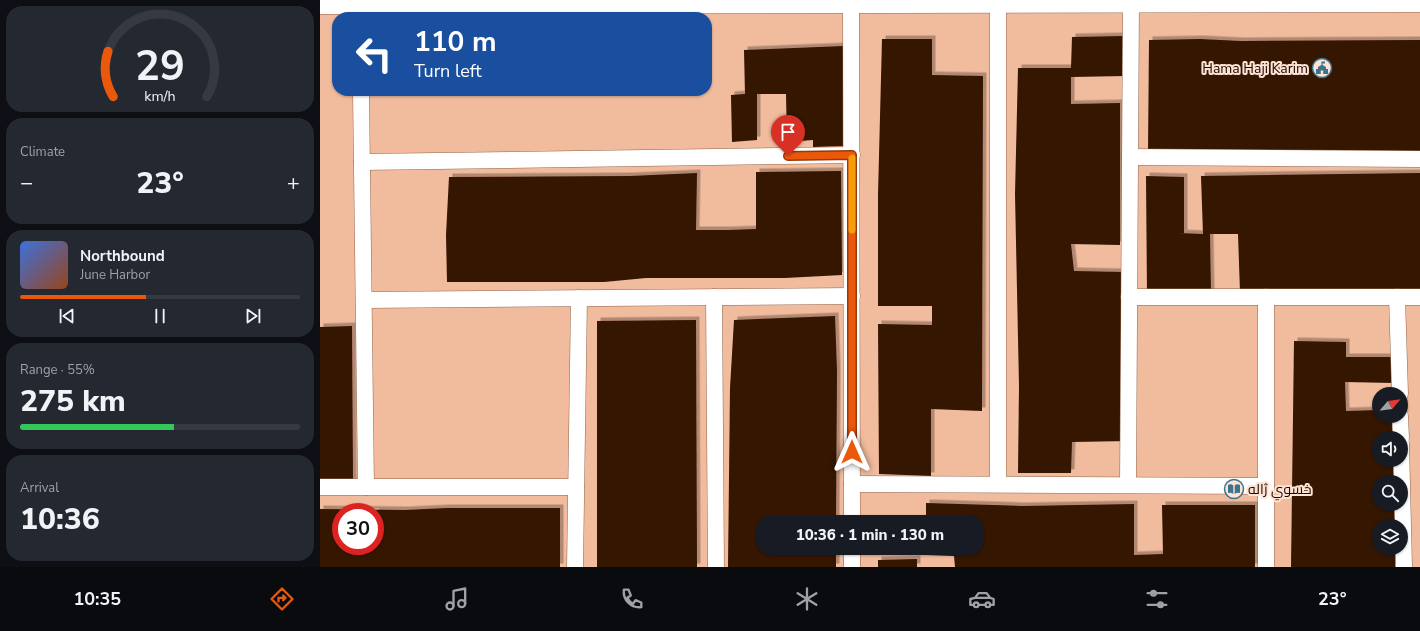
<!DOCTYPE html>
<meta charset="utf-8">
<style>
body{margin:0;font-family:"Nunito Sans",Cairo,sans-serif;background:#242831;color:#f1f3f6;height:100vh;display:flex;flex-direction:column;font-size:15px;white-space:nowrap}
*{box-sizing:border-box;margin:0}
p{font-size:13px;color:#9ea1a6}
.icon{flex:none;width:22px;height:22px;fill:none;stroke:currentColor;stroke-width:2;stroke-linecap:round;stroke-linejoin:round}
.map{position:relative;flex:1;overflow:hidden}
.details{display:flex;flex-direction:column;gap:6px;padding:6px;background:#0d0f14;width:320px}
.details>*{flex:none}
.banner{position:absolute;left:12px;top:12px;width:380px;height:84px;border-radius:16px;box-shadow:0 1px 3px #0004;background:#1a4fa0;color:#fff;overflow:hidden}
.needle{width:26px;rotate:61deg}
.tools{position:absolute;left:1052px;top:387px;display:grid;gap:8px}
.tools a{display:grid;place-items:center;width:36px;height:36px;border-radius:50%;background:#171b24;box-shadow:0 1px 3px #0004;font-size:20px}
.speed{position:absolute;left:12px;top:503px;display:flex;gap:8px;font-size:20px;font-weight:700;text-align:center}
.speed>*{display:grid;place-content:center;width:52px;height:52px;border-radius:50%;background:#171b24;box-shadow:0 1px 3px #0004;line-height:1}
.speed .limit{border:6px solid #d22;background:#fff;color:#111}
.pin{position:absolute;display:grid;place-items:center;width:34px;height:34px;color:#fff;margin:-41px -17px;border-radius:50% 50% 50% 0;rotate:-45deg;box-shadow:0 0 4px #0007}
.pin .icon{rotate:45deg}
.me{position:absolute;width:44px;margin:-22px;rotate:0deg;stroke-linejoin:round;filter:drop-shadow(0 0 3px #0008)}
.turn{display:flex;align-items:center;gap:14px;height:84px;padding:0 16px;font-size:18px}
.turn .icon{width:52px;height:52px;stroke-width:2.5}
.turn b{display:block;font-size:28px;line-height:34px}
.big{font-size:30px;font-weight:800;line-height:1.1}
.details .card{flex:1;display:flex;flex-direction:column;justify-content:center;gap:6px;min-width:0;padding:0 14px;border-radius:16px;background:#242831}
.details .dial{align-items:center;gap:0}
.dial svg{height:104px;overflow:visible;fill:none;stroke:#363941;stroke-width:7;stroke-linecap:round;text-anchor:middle}
.dial text{fill:#f1f3f6;stroke:none}
.song{display:flex;align-items:center;gap:12px}
.cover{width:48px;height:48px;border-radius:6px;background:linear-gradient(135deg,hsl(220 70% 55%),hsl(20 70% 35%))}
.played{height:4px;border-radius:2px;background:linear-gradient(90deg,#ea580c 45%,#363941 45%)}
.keys{display:flex;justify-content:space-around;direction:ltr}
.heat{display:flex;justify-content:space-between;align-items:center;font-size:22px;direction:ltr}
.charge{height:6px;border-radius:3px;background:linear-gradient(90deg,#34c759 55%,#363941 0)}
.trip{position:absolute;left:436px;top:515px;width:228px;height:40px;border-radius:16px;background:#171b24;box-shadow:0 1px 3px #0004;font-weight:800;line-height:40px;text-align:center}
.tabs{display:flex;height:64px;justify-content:space-around;align-items:center;background:#090b0e;color:#9ea1a6}
.tabs .icon{width:28px;height:28px}
.tabs .on{color:#ea580c}
.tabs b{font-size:18px;color:#f1f3f6}
main{display:flex;flex:1;min-height:0}
.map>svg:first-child{display:block}
</style>
<main>
<section class="details">
<div class="card dial"><svg viewBox="0 0 100 80">
<path d="M14 69A42 42 0 1 1 86 69"/>
<path d="M14 69A42 42 0 0 1 10 34" stroke="#ea580c"/>
<text x="50" y="56" font-size="32" font-weight="700">29</text>
<text x="50" y="72" font-size="11">km/h</text>
</svg></div>
<div class="card"><p>Climate</p>
<div class="heat"><a>−</a><b class="big">23°</b><a>+</a></div>
</div>
<div class="card">
<div class="song"><i class="cover"></i><div><b>Northbound</b><p>June Harbor</p></div></div>
<div class="played"></div>
<div class="keys"><svg class="icon" aria-label="previous" viewBox="0 0 24 24"><path d="M18 5L8 12l10 7zM5 5v14"/></svg><svg class="icon" aria-label="pause" viewBox="0 0 24 24"><path d="M8 5v14M16 5v14"/></svg><svg class="icon" aria-label="next" viewBox="0 0 24 24"><path d="M6 5l10 7-10 7zM19 5v14"/></svg></div>
</div>
<div class="card"><p>Range · 55%</p><b class="big">275 km</b><div class="charge"></div></div>
<div class="card"><p>Arrival</p><b class="big">10:36</b></div>
</section>
<div class="map">
<svg width="1100" height="567" viewBox="0 0 1100 567">
<defs>
<filter id="shadow"><feDropShadow dx="3.5" dy="-3.5" stdDeviation="0" flood-color="#0004"/></filter>
</defs>
<rect width="100%" height="100%" fill="#f1bb9d"/>
<!-- building -->
<g fill="#341401" fill-rule="evenodd" filter="url(#shadow)">
<path d="M805 36V76L751 77V104L800 103V245L751 244 754 271 804 272 808 441 752 442 751 473H698L699 386 695 194 698 68H751L752 37Z"/>
<path d="M562 39H612V75L663 76 662 411 611 409V476L559 474 558 324 612 325V306H558V195Z"/>
<path d="M880 39 921 41 1100 40V154L828 152 829 40Z"/>
<path d="M524 46 526 146 493 147V140L467 142 466 94H437V140L412 142 411 95 425 94 424 50Z"/>
<path d="M521 171 522 275 465 278H326L284 282H127L126 235 129 177 310 176 377 173 376 230H408L436 229V172Z"/>
<path d="M1100 173V291L920 292 918 234H890L891 293H827L826 176 864 177V233H859L883 234 881 176Z"/>
<path d="M515 316 517 371 516 522H443V548H516V567H408L410 388 414 320Z"/>
<path d="M376 320 377 567H277V321Z"/>
<path d="M32 326 33 482H0V327Z"/>
<path d="M974 341 1026 342V357H1074V383L1025 382 1026 411 1059 410V416H1074L1075 438H1059V460H1075V482H1059V504H1075V526H1059V548H1075V567H971Z"/>
<path d="M606 503 703 506 814 504V555L843 554 842 505H935V567H635L634 556 606 555V548H657V522H606Z"/>
<path d="M127 508H240V567H0V509L85 510ZM21 512H55V546H21Z"/>
<path d="M597 559V567H558V560Z"/>
</g>
<g fill="none" stroke-linecap="round" stroke-linejoin="round">
<defs>
<g id="minor">
<path d="M531 3 532 522"/>
<path d="M678 3V484"/>
<path d="M41 91 46 487"/>
<path d="M810 157 1100 159"/>
<path d="M42 162 532 155"/>
<path d="M394 297 396 567"/>
<path d="M809 297H1100"/>
<path d="M946 297V567"/>
<path d="M1077 297 1080 394"/>
<path d="M44 300 532 296"/>
<path d="M1080 416 1081 438"/>
<path d="M1081 443 1084 567"/>
<path d="M532 484 946 486"/>
<path d="M808 485 811 2"/>
<path d="M0 487H256"/>
<path d="M532 548V567"/>
<path d="M255 567 259 298"/>
</g>
<path id="tertiary" d="M0 4 1100 2"/>
</defs>
<!-- minor casing -->
<use href="#minor" stroke="#956549" stroke-width="17"/>
<!-- tertiary casing -->
<use href="#tertiary" stroke="#956549" stroke-width="21"/>
<!-- minor -->
<use href="#minor" stroke="#fff" stroke-width="16"/>
<!-- tertiary -->
<use href="#tertiary" stroke="#fff" stroke-width="20"/>
</g>
<g fill="none" stroke-linecap="round" stroke-linejoin="round">
<defs>
<path id="route" d="M468 156 532 155V452"/>
</defs>
<!-- route casing -->
<use href="#route" stroke="#983908" stroke-width="10"/>
<!-- route -->
<use href="#route" stroke="#ea580c" stroke-width="7"/>
<!-- slow -->
<path stroke="#f59e0b" stroke-width="7" d="M532 158V230"/>
</g>
<!-- icons -->
<defs>
<symbol id="civic-ring" viewBox="-11 -11 22 22"><circle r="9.5" fill="#fee2d3" stroke="#3c748e" stroke-width="1.5"/><path d="M-.6-6.5H3V-4.5H.6V-3L4-1V1h2V6H-6V1h2V-1L-.6-3ZM-1.2 2.5V6h2.4V2.5Z" fill="#3c748e"/></symbol>
<symbol id="library-ring" viewBox="-11 -11 22 22"><circle r="9.5" fill="#fee2d3" stroke="#3c748e" stroke-width="1.5"/><path d="M-6-4Q-3-5.5-.7-3.5V5Q-3 3-6 4ZM6-4Q3-5.5 .7-3.5V5Q3 3 6 4Z" fill="#3c748e"/></symbol>
</defs>
<g fill-rule="evenodd">
<use href="#civic-ring" x="991" y="57" width="22" height="22"/>
<use href="#library-ring" x="903" y="478" width="22" height="22"/>
</g>
<g text-anchor="middle" stroke-width="4" stroke-linejoin="round" paint-order="stroke">
<!-- poi labels -->
<g font-size="14" fill="#1b0902" stroke="#fee2d3" text-anchor="end">
<text x="988" y="73">Hama Haji Karim</text>
<text x="928" y="494" text-anchor="start">خسوي ژاله</text>
</g>
</g>
</svg>
<div class="tools">
<a><svg class="needle" viewBox="-14 -14 28 28"><path d="M0-13l5 13h-10z" fill="#e53935"/><path d="M0 13l5-13h-10z" fill="#9ea1a6"/></svg></a>
<a><svg class="icon" aria-label="sound" viewBox="0 0 24 24"><path d="M4 9h4l5-4v14l-5-4H4zM17 9q2 3 0 6"/></svg></a>
<a><svg class="icon" aria-label="search" viewBox="0 0 24 24"><circle cx="10" cy="10" r="6"/><path d="M15 15l6 6"/></svg></a>
<a><svg class="icon" aria-label="layers" viewBox="0 0 24 24"><path d="M12 4l9 5-9 5-9-5zM3 14l9 5 9-5"/></svg></a>
</div>
<div class="speed"><div class="limit">30</div></div>
<div class="pin" style="left:468px;top:156px;background:#d93025"><svg class="icon" aria-label="arrive" viewBox="0 0 24 24"><path d="M6 21V4h12l-3 4 3 4H6"/></svg></div>
<svg class="me" style="left:532px;top:452px" viewBox="-20 -20 40 40"><path d="M0-17L14 15 0 8-14 15z" fill="#ea580c" stroke="#fff" stroke-width="4"/></svg>
<div class="trip">10:36 · 1 min · 130 m</div>
<div class="banner">
<div class="turn"><svg class="icon" aria-label="left" viewBox="0 0 24 24"><path d="M17 20v-9H6M10 6l-5 5 5 5"/></svg><div><b>110 m</b>Turn left</div></div>
</div>
</div>
</main>
<nav class="tabs">
<b>10:35</b>
<svg class="icon on" aria-label="directions" viewBox="0 0 24 24"><path d="M12 3l9 9-9 9-9-9zM9 14v-3h6M13 9l2 2-2 2"/></svg>
<svg class="icon" aria-label="music" viewBox="0 0 24 24"><path d="M9 18V5l10-2v13"/><circle cx="6" cy="18" r="3"/><circle cx="16" cy="16" r="3"/></svg>
<svg class="icon" aria-label="phone" viewBox="0 0 24 24"><path d="M5 4h4l2 5-3 2q2 4 5 5l2-3 5 2v4C11 20 4 13 5 4z"/></svg>
<svg class="icon" aria-label="climate" viewBox="0 0 24 24"><path d="M12 3v18M4 7l16 10M4 17L20 7"/></svg>
<svg class="icon" aria-label="car" viewBox="0 0 24 24"><path d="M5 17H2v-5l4-1 3-4h7l3 4 3 1v5h-3M9 17h6M6 11h13"/><circle cx="7" cy="17" r="2"/><circle cx="17" cy="17" r="2"/></svg>
<svg class="icon" aria-label="filters" viewBox="0 0 24 24"><path d="M4 7h16M4 17h16"/><circle cx="9" cy="7" r="2"/><circle cx="15" cy="17" r="2"/></svg>
<b>23°</b>
</nav>
